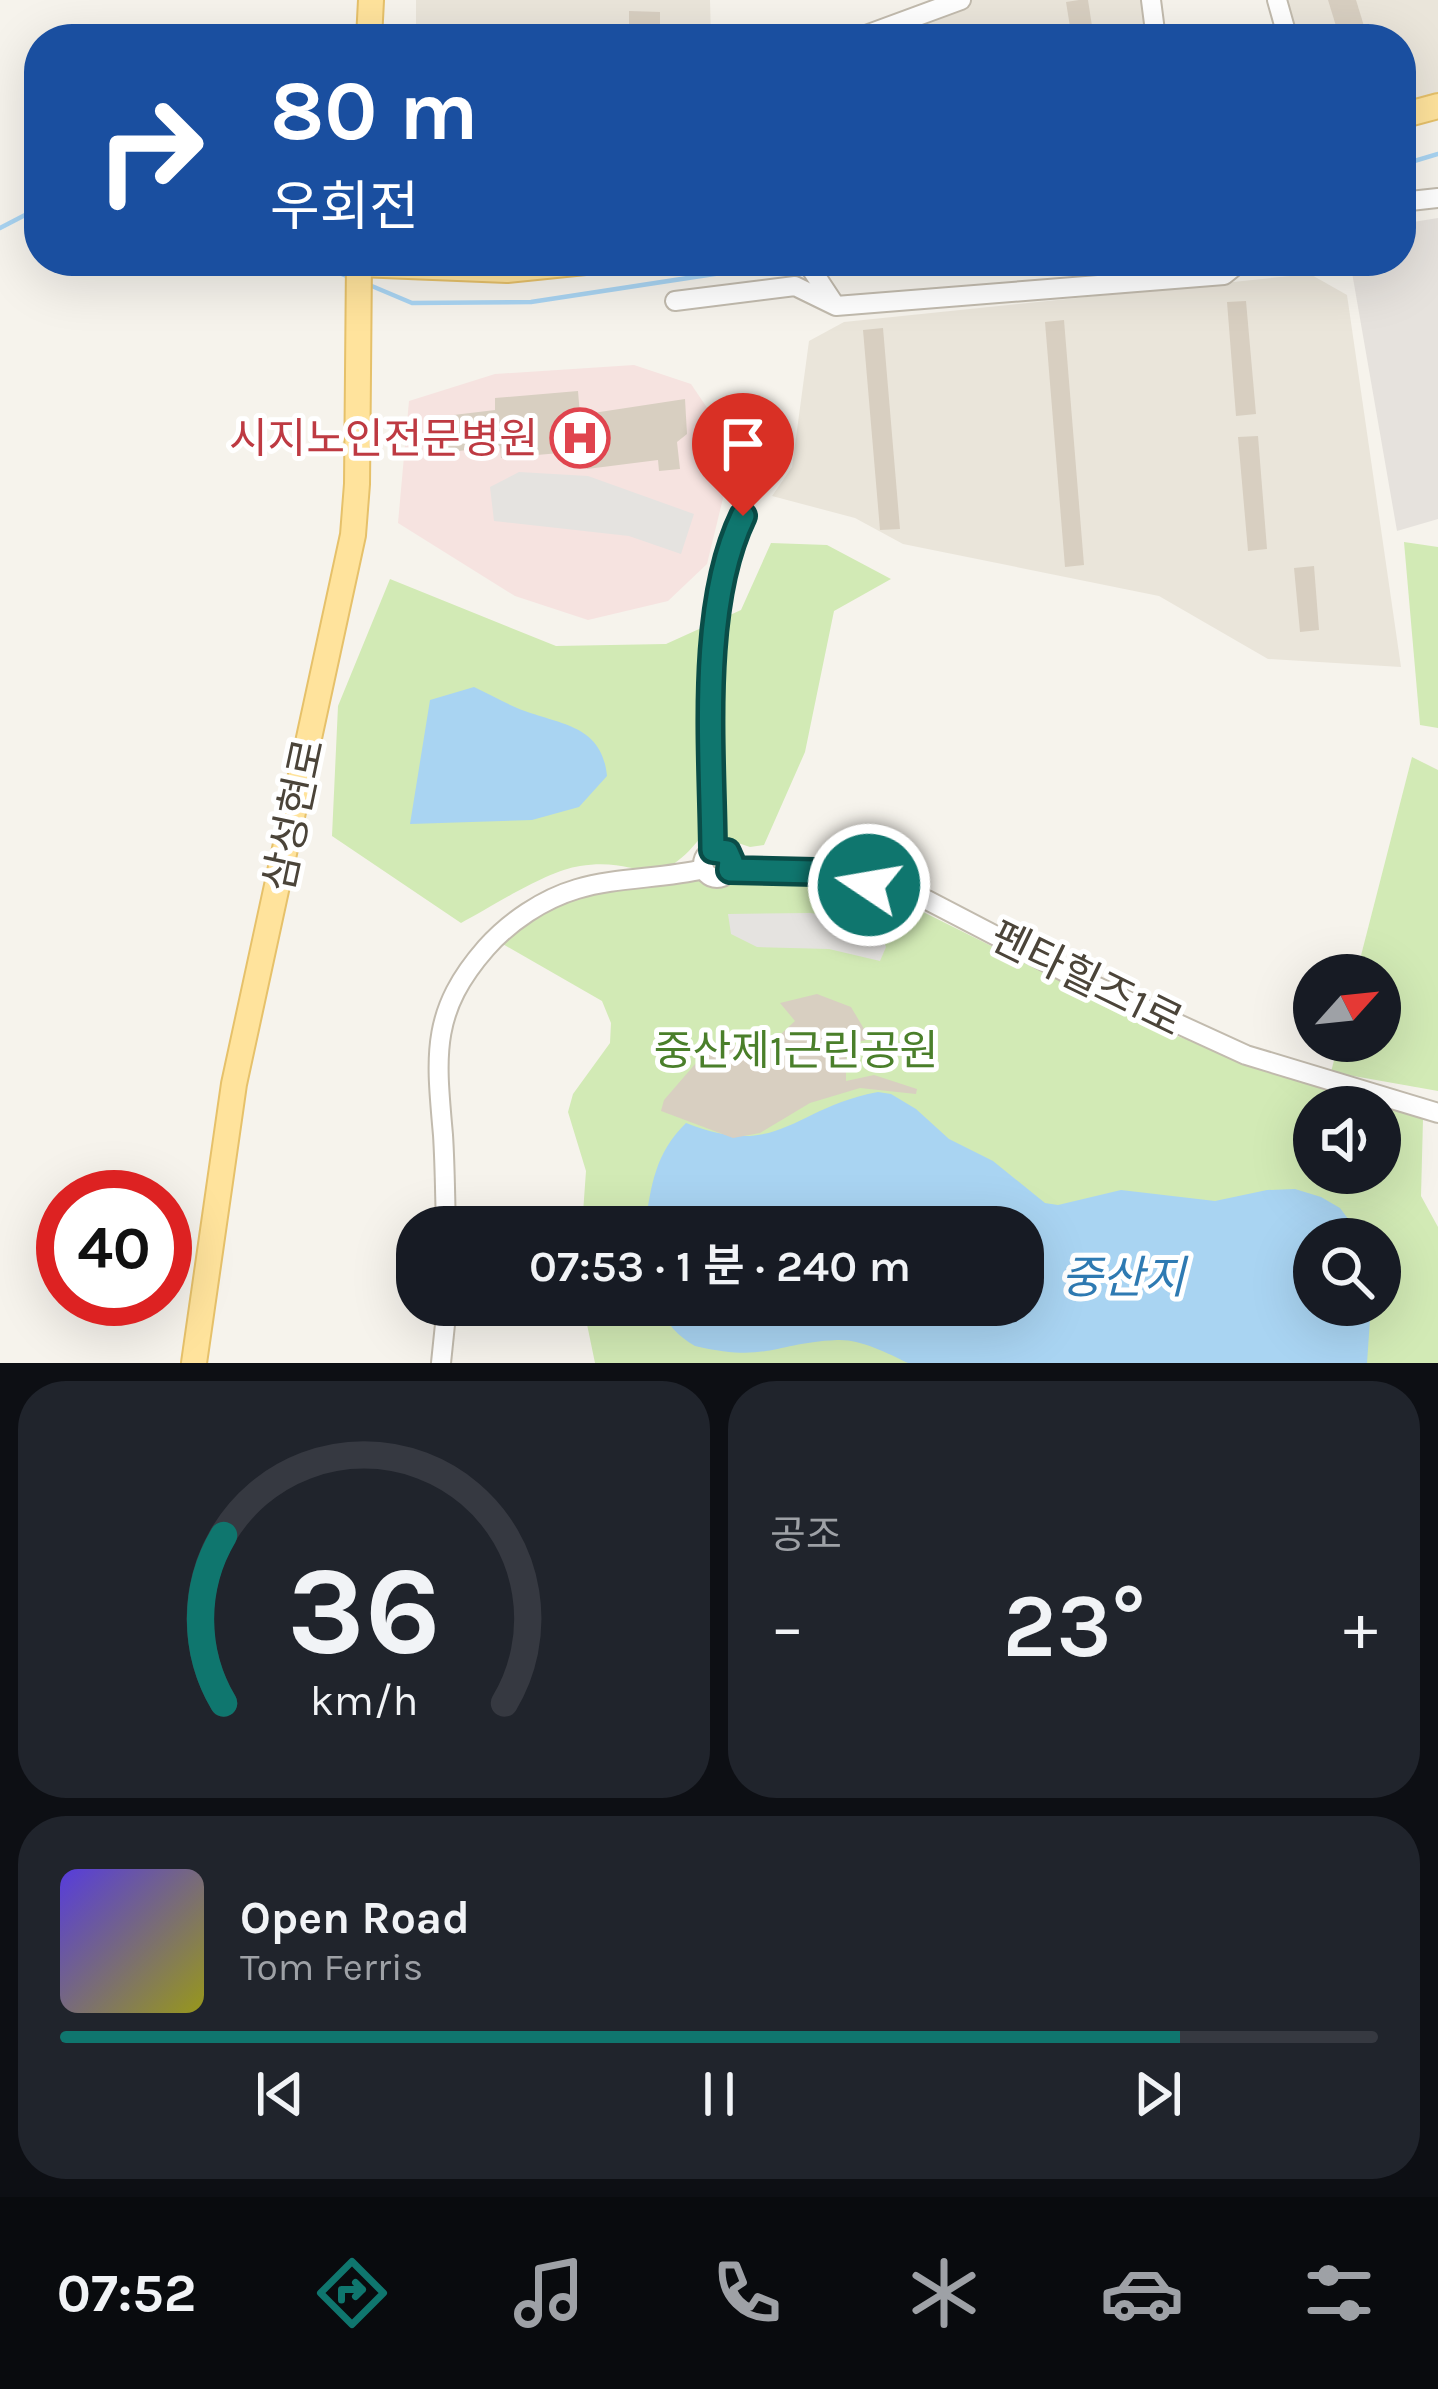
<!DOCTYPE html>
<html lang="ko">
<meta charset="utf-8">
<style>
body{margin:0;font-family:Karla,"Noto Sans KR",sans-serif;background:#20242c;color:#f1f3f6;height:100vh;display:flex;flex-direction:column;font-size:45px;white-space:nowrap}
*{box-sizing:border-box;margin:0}
p{font-size:39px;color:#9ea1a6}
.icon{flex:none;width:66px;height:66px;fill:none;stroke:currentColor;stroke-width:2;stroke-linecap:round;stroke-linejoin:round}
.map{position:relative;height:1363px;overflow:hidden}
.details{display:flex;flex-direction:column;gap:18px;padding:18px;background:#0d0f14;flex:1}
.details>*{flex:none}
.hud{position:absolute;left:24px;top:24px;width:1392px;height:252px;border-radius:48px;box-shadow:0 12px 48px #0002;background:#1a4fa0;color:#fff;overflow:hidden}
.needle{width:78px;rotate:63deg}
.tools{position:absolute;left:1293px;top:954px;display:grid;gap:24px}
.tools a{display:grid;place-items:center;width:108px;height:108px;border-radius:50%;background:#171b24;box-shadow:0 12px 48px #0002;font-size:60px}
.speed{position:absolute;left:36px;top:1170px;display:flex;gap:24px;font-size:60px;font-weight:700;text-align:center}
.speed>*{display:grid;place-content:center;width:156px;height:156px;border-radius:50%;background:#171b24;box-shadow:0 12px 48px #0002;line-height:1}
.speed .limit{border:18px solid #d22;background:#fff;color:#111}
.pin{position:absolute;display:grid;place-items:center;width:102px;height:102px;color:#fff;margin:-123px -51px;border-radius:50% 50% 50% 0;rotate:-45deg;box-shadow:0 0 12px #0007}
.pin .icon{rotate:45deg}
.me{position:absolute;width:132px;margin:-66px;rotate:282deg;stroke-linejoin:round;filter:drop-shadow(0 0 9px #0008)}
.turn{display:flex;align-items:center;gap:42px;height:252px;padding:0 48px;font-size:54px}
.turn .icon{width:156px;height:156px;stroke-width:2.5}
.turn b{display:block;font-size:84px;line-height:102px}
.big{font-size:90px;font-weight:600;line-height:1.1}
.details .card{flex:1;display:flex;flex-direction:column;justify-content:center;gap:18px;min-width:0;padding:0 42px;border-radius:48px;background:#20242c}
.details .dial{align-items:center;gap:0}
.dial svg{height:312px;overflow:visible;fill:none;stroke:#363941;stroke-width:7;stroke-linecap:round;text-anchor:middle}
.dial text{fill:#f1f3f6;stroke:none}
.song{display:flex;align-items:center;gap:36px}
.cover{width:144px;height:144px;border-radius:18px;background:linear-gradient(135deg,hsl(250 70% 55%),hsl(60 70% 35%))}
.played{height:12px;border-radius:6px;background:linear-gradient(90deg,#0f766e 85%,#363941 85%)}
.keys{display:flex;justify-content:space-around;direction:ltr}
.heat{display:flex;justify-content:space-between;align-items:center;font-size:66px;direction:ltr}
.details .tiles{flex:1;display:grid;gap:18px;grid-template-columns:1fr 1fr}
.card:last-child{grid-column:span 2}
.trip{position:absolute;left:396px;top:1206px;width:648px;height:120px;border-radius:48px;background:#171b24;box-shadow:0 12px 48px #0002;font-weight:600;line-height:120px;text-align:center}
.tabs{display:flex;height:192px;justify-content:space-around;align-items:center;background:#090b0e;color:#9ea1a6}
.tabs .icon{width:84px;height:84px}
.tabs .active{color:#0f766e}
.tabs b{font-size:54px;color:#f1f3f6}
.map>svg:first-child{display:block}
</style>
<div class="map">
<svg width="1438" height="1363" viewBox="0 0 1438 1363">
<rect width="100%" height="100%" fill="#f6f3ec"/>
<!-- residential -->
<g fill="#eae5da">
<path d="M416 0H710L711 39H416Z"/>
<path d="M939 0H1151L1156 39H843Z"/>
<path d="M1277 0H1438V108L1401 118V39H1288Z"/>
<path d="M1310 274 1347 295 1401 667 1268 659 1159 596 903 544 855 518 772 496 792 467 809 341 844 322Z"/>
</g>
<!-- industrial -->
<path fill="#e6e2dd" d="M1438 218V519L1397 531 1350 261H1401V224Z"/>
<!-- medical -->
<path fill="#f6e3e0" d="M634 365 691 384 735 449 707 564 668 601 588 620 515 596 398 523 409 401 495 374Z"/>
<!-- green -->
<g fill="#d2eab5" fill-rule="evenodd">
<path d="M1404 542 1438 547V728L1420 725Z"/>
<path d="M771 543 827 545 891 579 834 611 805 752 764 845 750 847 705 832C653 900 644 855 580 866 546 871 493 906 461 923L332 836 338 706 390 579 556 646 666 644 741 610Z"/>
<path d="M1412 757 1438 770V1091L1331 1072 1339 1041H1380V975H1356Z"/>
<path d="M704 869 869 885 1162 1031 1423 1119 1421 1196 1438 1227V1363H595L583 1305H1023V1227H582L586 1171 568 1112 573 1094 610 1043 611 1023 602 1001 494 939 577 889ZM1314 1107H1380V1173H1314ZM1314 1239H1380V1305H1314Z"/>
</g>
<!-- parking -->
<g fill="#e5e3e0">
<path d="M519 472 588 476 694 514 681 554 629 536 494 521 490 487Z"/>
<path d="M811 913 879 927 886 947 880 961 829 949 757 947 731 934 728 914Z"/>
</g>
<!-- water -->
<g fill="#a9d4f2">
<path d="M474 687C489 694 503 702 517 708 558 725 602 723 607 776L579 807 532 820 410 824 430 700Z"/>
<path d="M878 1092 891 1094 916 1109 949 1139 993 1161 1045 1203 1058 1205 1121 1190 1215 1201 1267 1190 1295 1189 1321 1197 1340 1208 1363 1239H1314V1305H1371L1367 1363H908C887 1353 861 1339 837 1340 773 1343 768 1363 695 1346 678 1336 666 1324 660 1305H1023V1227H645C651 1186 655 1153 686 1123 780 1160 792 1108 878 1092Z"/>
</g>
<g fill="none" stroke-linecap="round" stroke-linejoin="round">
<!-- stream -->
<g stroke="#a9d4f2" stroke-width="4.5">
<path d="M1401 165 1438 154"/>
<path d="M0 228 27 214 39 213"/>
<path d="M312 261 351 278"/>
<path d="M367 284 412 303 531 302 799 261"/>
</g>
</g>
<!-- building -->
<g fill="#d8cfc1">
<path d="M1079 0H1088L1094 39H1072L1066 2Z"/>
<path d="M1328 0H1356L1368 39H1340Z"/>
<path d="M629 11 660 12V39H629Z"/>
<path d="M467 28 511 29V39H467Z"/>
<path d="M1246 301 1256 414 1236 416 1227 302Z"/>
<path d="M1064 320 1084 565 1065 567 1045 322Z"/>
<path d="M883 328 900 529 880 530 863 330Z"/>
<path d="M578 391 580 415 685 399 687 434 677 442 680 469 659 471 658 460 587 469 583 451 501 458 500 446 442 453 437 417 495 410V398Z"/>
<path d="M1258 436 1267 549 1248 551 1238 437Z"/>
<path d="M1314 566 1319 630 1300 632 1294 568Z"/>
<path d="M817 994 851 1007 870 1039 846 1045V1081L874 1075 917 1089 916 1094 860 1088 810 1103 760 1133 733 1138 661 1111 664 1100 696 1063 714 1050 781 1034 795 1021 780 1003Z"/>
</g>
<g fill="none" stroke-linecap="round" stroke-linejoin="round">
<defs>
<g id="minor">
<path d="M1151 0 1156 39"/>
<path d="M1277 0 1288 39"/>
<path d="M855 39 961 0"/>
<path d="M1401 202 1438 198"/>
<path d="M806 261 833 302"/>
<path d="M675 301 795 286 836 306 1224 275 1234 267 1230 261"/>
<circle cx="717" cy="864" r="14"/>
<path d="M713 850C712 750 699 606 743 516"/>
<path d="M730 870 815 872 927 900 1067 973 1246 1055 1438 1113"/>
<path d="M446 1227C445 1197 445 1166 443 1135 436 1056 430 1012 486 948 509 922 543 899 577 889 616 877 662 879 704 869"/>
<path d="M441 1363 447 1305"/>
</g>
<g id="major">
<path d="M369 39 371 0"/>
<path d="M1401 116 1438 106"/>
<path d="M359 264 507 270 595 261"/>
<path d="M194 1363 234 1084 353 535 357 484 359 261"/>
</g>
</defs>
<!-- minor casing -->
<use href="#minor" stroke="#c2bbae" stroke-width="22"/>
<!-- major casing -->
<use href="#major" stroke="#e6c16a" stroke-width="28"/>
<!-- minor -->
<use href="#minor" stroke="#fff" stroke-width="18"/>
<!-- major -->
<use href="#major" stroke="#ffe39c" stroke-width="24"/>
</g>
<g fill="none" stroke-linecap="round" stroke-linejoin="round">
<defs>
<path id="route" d="M743 516C699 607 712 749 713 850L727 852 731 861 730 870 815 872 869 885"/>
</defs>
<!-- route casing -->
<use href="#route" stroke="#0a4d48" stroke-width="30"/>
<!-- route -->
<use href="#route" stroke="#0f766e" stroke-width="21"/>
</g>
<!-- icons -->
<defs>
<symbol id="hospital-ring" viewBox="-11 -11 22 22"><circle r="9.5" fill="#fff" stroke="#e0444e" stroke-width="1.5"/><path d="M-5-5h3v3.5h4V-5h3V5h-3V1.5h-4V5h-3Z" fill="#e0444e"/></symbol>
</defs>
<g fill-rule="evenodd">
<use href="#hospital-ring" x="547" y="405" width="66" height="66"/>
</g>
<g text-anchor="middle" stroke-width="10" stroke-linejoin="round" paint-order="stroke">
<!-- health labels -->
<g font-size="42" fill="#be3a42" stroke="#fff" text-anchor="end">
<text x="538" y="453">시지노인전문병원</text>
</g>
<!-- street labels -->
<g font-size="42" fill="#4b4439" stroke="#fff">
<text transform="translate(293 815) rotate(-78)" y="15">삼성현로</text>
<text transform="translate(1087 978) rotate(26)" y="15">펜타힐즈1로</text>
</g>
<!-- park labels -->
<g font-size="42" fill="#4a7f2a" stroke="#fff">
<text x="796" y="1065">중산제1근린공원</text>
</g>
<!-- water labels -->
<g font-size="45" font-style="italic" fill="#2e7ab2" stroke="#fff">
<text x="1123" y="1293">중산지</text>
</g>
</g>
</svg>
<div class="tools">
<a><svg class="needle" viewBox="-14 -14 28 28"><path d="M0-13l5 13h-10z" fill="#e53935"/><path d="M0 13l5-13h-10z" fill="#9ea1a6"/></svg></a>
<a><svg class="icon" aria-label="sound" viewBox="0 0 24 24"><path d="M4 9h4l5-4v14l-5-4H4zM17 9q2 3 0 6"/></svg></a>
<a><svg class="icon" aria-label="search" viewBox="0 0 24 24"><circle cx="10" cy="10" r="6"/><path d="M15 15l6 6"/></svg></a>
</div>
<div class="speed"><div class="limit">40</div></div>
<div class="pin" style="left:743px;top:516px;background:#d93025"><svg class="icon" aria-label="arrive" viewBox="0 0 24 24"><path d="M6 21V4h12l-3 4 3 4H6"/></svg></div>
<svg class="me" style="left:869px;top:885px" viewBox="-20 -20 40 40"><circle r="17" fill="#0f766e" stroke="#fff" stroke-width="3"/><path d="M0-11L8 9 0 5-8 9z" fill="#fff"/></svg>
<div class="trip">07:53 · 1 분 · 240 m</div>
<div class="hud">
<div class="turn"><svg class="icon" aria-label="right" viewBox="0 0 24 24"><path d="M7 20v-9h11M14 6l5 5-5 5"/></svg><div><b>80 m</b>우회전</div></div>
</div>
</div>
<section class="details">
<div class="tiles">
<div class="card dial"><svg viewBox="0 0 100 80">
<path d="M14 69A42 42 0 1 1 86 69"/>
<path d="M14 69A42 42 0 0 1 14 26" stroke="#0f766e"/>
<text x="50" y="56" font-size="32" font-weight="700">36</text>
<text x="50" y="72" font-size="11">km/h</text>
</svg></div>
<div class="card"><p>공조</p>
<div class="heat"><a>−</a><b class="big">23°</b><a>+</a></div>
</div>
<div class="card">
<div class="song"><i class="cover"></i><div><b>Open Road</b><p>Tom Ferris</p></div></div>
<div class="played"></div>
<div class="keys"><svg class="icon" aria-label="previous" viewBox="0 0 24 24"><path d="M18 5L8 12l10 7zM5 5v14"/></svg><svg class="icon" aria-label="pause" viewBox="0 0 24 24"><path d="M8 5v14M16 5v14"/></svg><svg class="icon" aria-label="next" viewBox="0 0 24 24"><path d="M6 5l10 7-10 7zM19 5v14"/></svg></div>
</div>
</div>
</section>
<nav class="tabs">
<b>07:52</b>
<svg class="icon active" aria-label="directions" viewBox="0 0 24 24"><path d="M12 3l9 9-9 9-9-9zM9 14v-3h6M13 9l2 2-2 2"/></svg>
<svg class="icon" aria-label="music" viewBox="0 0 24 24"><path d="M9 18V5l10-2v13"/><circle cx="6" cy="18" r="3"/><circle cx="16" cy="16" r="3"/></svg>
<svg class="icon" aria-label="phone" viewBox="0 0 24 24"><path d="M5 4h4l2 5-3 2q2 4 5 5l2-3 5 2v4C11 20 4 13 5 4z"/></svg>
<svg class="icon" aria-label="climate" viewBox="0 0 24 24"><path d="M12 3v18M4 7l16 10M4 17L20 7"/></svg>
<svg class="icon" aria-label="car" viewBox="0 0 24 24"><path d="M5 17H2v-5l4-1 3-4h7l3 4 3 1v5h-3M9 17h6M6 11h13"/><circle cx="7" cy="17" r="2"/><circle cx="17" cy="17" r="2"/></svg>
<svg class="icon" aria-label="filters" viewBox="0 0 24 24"><path d="M4 7h16M4 17h16"/><circle cx="9" cy="7" r="2"/><circle cx="15" cy="17" r="2"/></svg>
</nav>
